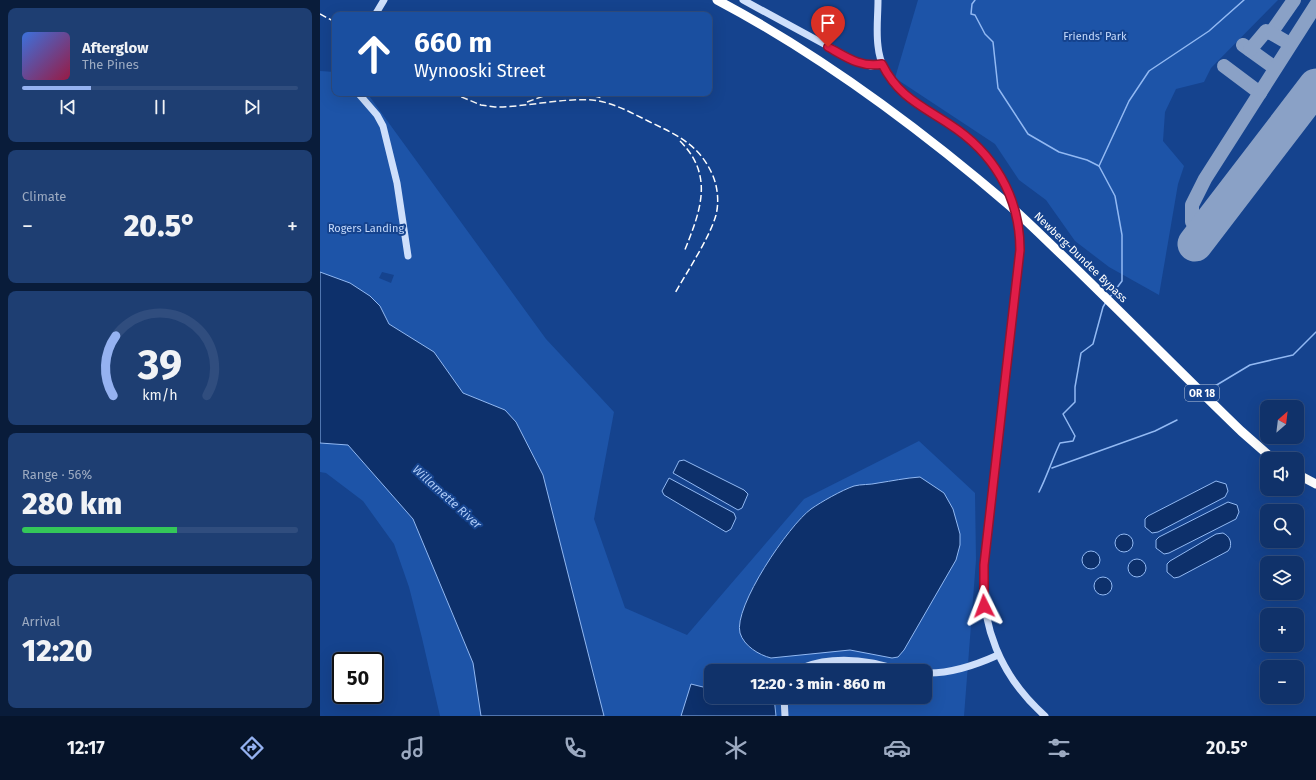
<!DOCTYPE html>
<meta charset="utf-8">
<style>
body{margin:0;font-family:"Fira Sans",sans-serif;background:#1e3e72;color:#f1f3f6;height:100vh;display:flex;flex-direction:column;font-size:15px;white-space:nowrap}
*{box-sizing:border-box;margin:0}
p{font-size:13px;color:#9caac1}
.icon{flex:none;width:22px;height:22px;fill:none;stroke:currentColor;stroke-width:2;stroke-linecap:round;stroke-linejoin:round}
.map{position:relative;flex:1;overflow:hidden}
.side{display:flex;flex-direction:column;gap:8px;padding:8px;background:#091c3a;width:320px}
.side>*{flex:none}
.top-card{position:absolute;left:12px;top:12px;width:380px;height:84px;border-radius:8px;box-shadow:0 4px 16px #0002,0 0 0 1px #304d7e;background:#1a4fa0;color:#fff;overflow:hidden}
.needle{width:26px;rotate:28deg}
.buttons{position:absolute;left:940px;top:400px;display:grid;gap:8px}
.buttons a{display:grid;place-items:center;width:44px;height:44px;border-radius:8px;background:#10326a;box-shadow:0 4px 16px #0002,0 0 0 1px #304d7e;font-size:20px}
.speed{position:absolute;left:12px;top:652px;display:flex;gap:8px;font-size:20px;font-weight:700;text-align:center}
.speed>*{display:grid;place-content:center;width:52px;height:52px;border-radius:50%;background:#10326a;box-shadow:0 4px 16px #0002,0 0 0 1px #304d7e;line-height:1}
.speed .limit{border:2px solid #111;border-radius:6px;background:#fff;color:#111}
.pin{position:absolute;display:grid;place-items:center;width:34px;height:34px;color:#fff;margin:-41px -17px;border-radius:50% 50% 50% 0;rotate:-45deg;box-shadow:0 0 4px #0007}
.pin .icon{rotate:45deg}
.me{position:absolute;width:44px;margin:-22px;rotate:357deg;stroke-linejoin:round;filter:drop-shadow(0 0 3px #0008)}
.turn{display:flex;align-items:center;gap:14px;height:84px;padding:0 16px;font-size:18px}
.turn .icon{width:52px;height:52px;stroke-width:2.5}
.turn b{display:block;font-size:28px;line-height:34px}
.big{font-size:30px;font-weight:800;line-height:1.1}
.side .card{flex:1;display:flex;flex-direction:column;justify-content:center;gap:6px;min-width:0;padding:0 14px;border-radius:8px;background:#1e3e72}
.side .dial{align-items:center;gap:0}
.dial svg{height:104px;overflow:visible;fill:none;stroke:#304d7e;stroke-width:7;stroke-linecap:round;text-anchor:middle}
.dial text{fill:#f1f3f6;stroke:none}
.song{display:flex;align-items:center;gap:12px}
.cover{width:48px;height:48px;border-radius:6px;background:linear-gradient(135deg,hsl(220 70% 55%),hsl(340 70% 35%))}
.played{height:4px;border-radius:2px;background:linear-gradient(90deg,#95b2f1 25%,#304d7e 25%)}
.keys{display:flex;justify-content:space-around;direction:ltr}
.heat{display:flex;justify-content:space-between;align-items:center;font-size:22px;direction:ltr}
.charge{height:6px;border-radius:3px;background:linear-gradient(90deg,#34c759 56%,#304d7e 0)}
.trip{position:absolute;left:384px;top:664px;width:228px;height:40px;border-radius:8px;background:#10326a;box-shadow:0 4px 16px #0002,0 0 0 1px #304d7e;font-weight:800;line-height:40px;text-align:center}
.dock{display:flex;height:64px;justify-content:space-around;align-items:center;background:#06142a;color:#9caac1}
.dock .icon{width:28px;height:28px}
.dock .active{color:#95b2f1}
.dock b{font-size:18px;color:#f1f3f6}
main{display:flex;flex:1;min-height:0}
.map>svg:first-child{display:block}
</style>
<main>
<section class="side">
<div class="card">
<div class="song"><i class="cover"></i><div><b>Afterglow</b><p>The Pines</p></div></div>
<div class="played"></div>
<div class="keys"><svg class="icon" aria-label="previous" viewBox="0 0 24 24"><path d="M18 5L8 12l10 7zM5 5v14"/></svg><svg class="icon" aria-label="pause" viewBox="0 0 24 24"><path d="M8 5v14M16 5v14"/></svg><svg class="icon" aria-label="next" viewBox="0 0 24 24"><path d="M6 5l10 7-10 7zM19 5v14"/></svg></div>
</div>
<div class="card"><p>Climate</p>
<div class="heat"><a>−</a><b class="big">20.5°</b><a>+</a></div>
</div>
<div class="card dial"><svg viewBox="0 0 100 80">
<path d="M14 69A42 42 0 1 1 86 69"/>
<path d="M14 69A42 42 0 0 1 16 23" stroke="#95b2f1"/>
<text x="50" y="56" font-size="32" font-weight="700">39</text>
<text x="50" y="72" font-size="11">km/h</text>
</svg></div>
<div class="card"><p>Range · 56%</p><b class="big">280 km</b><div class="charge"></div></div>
<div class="card"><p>Arrival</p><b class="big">12:20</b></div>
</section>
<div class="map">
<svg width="996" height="716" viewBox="0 0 996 716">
<rect width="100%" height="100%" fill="#15438e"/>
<!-- green -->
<g fill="#1d54a8" fill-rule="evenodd">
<path d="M598 0H958L891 68 884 82 856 89 845 112 843 141 864 166 858 184 839 295 789 267 755 241 726 200 699 180 675 144 575 78Z"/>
<path d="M0 71 15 72V93H47L226 339 294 412 274 519 305 608 367 635 484 499 599 441 655 493 656 560 644 716H284L223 475 185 410 143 393 114 352 69 324 60 306 30 283 0 272ZM62 272 74 275 71 283 59 278ZM391 671H605V697H391Z"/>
<path d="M0 443 28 445 93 519 153 663 161 716H120L102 638 89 587 74 544 43 501 6 473 0 472Z"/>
</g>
<!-- water -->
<g fill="#0d306b" stroke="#92b9f3">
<path d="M0 272 30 283 50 296 60 306 69 324 114 352 143 393 185 410 196 422 223 475 284 716H161L153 663 93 519 28 445 0 443Z"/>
<path d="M364 460 424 490 428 494 422 508 418 510 353 473 359 461Z"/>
<path d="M600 477 624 493 633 509 640 534V545L636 560 584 650 578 657 572 658 530 650 451 658C439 655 424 646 420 633 413 607 469 525 491 509 501 502 522 490 534 486 541 484 550 485 558 483 572 481 585 478 600 477Z"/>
<path d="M349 478 414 513 416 518 411 529 406 532 344 495 342 491Z"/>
<path d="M896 481 906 484 908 491 905 497 838 532 832 533 825 527V519L828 516Z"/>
<path d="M908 502 917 505 919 512 916 519 849 553 844 554 836 548V540L839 537Z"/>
<path d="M903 533C909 536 912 541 910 548L908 551 859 577 854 578 847 572V564L850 561 896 534Z"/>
<circle cx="804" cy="543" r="9"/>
<circle cx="771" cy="560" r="9"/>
<circle cx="817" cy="568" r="9"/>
<circle cx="783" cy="586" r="9"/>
<path d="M421 665 433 671H412Z"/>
<path d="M371 684 391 689V697H454L456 716H361Z"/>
</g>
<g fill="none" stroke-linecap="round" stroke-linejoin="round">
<!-- stream -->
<g stroke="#92b9f3" stroke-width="1.5">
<path d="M655 0 652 4 651 14 655 15 665 34 673 42 678 88 708 134 739 152 767 160 779 166 795 196 802 235V281L790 297"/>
<path d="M779 166 809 101 829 71 889 31 924 0"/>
<path d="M895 386 930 365 973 355 996 332"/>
<path d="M732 468 835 431 857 420"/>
<path d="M719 492C727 476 732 460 740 443L753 441 755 436 743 414 755 402V387L761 353 773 344 783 307 786 302"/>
</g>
<!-- taxiway -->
<g stroke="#8aa1c6" stroke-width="14">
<path d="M951 33 974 0"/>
<path d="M923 45 955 68"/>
<path d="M930 50 946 31 951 33 970 44"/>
<path d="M904 66 940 93"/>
<path d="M888 227 879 230 872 222V205L885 179 996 5"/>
</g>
<!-- runway -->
<path stroke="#8aa1c6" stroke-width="35" d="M875 244 996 86"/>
<!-- secondary -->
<g stroke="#cedffb" stroke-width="7">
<path d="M423 0 539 63 551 66 562 64"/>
<path d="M558 0C558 15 556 31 558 46 562 87 597 104 629 124"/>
<path d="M55 15 64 0"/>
<path d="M38 93 57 115 63 126 77 183 88 256"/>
<path d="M699 262 664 565C659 625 681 677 725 716"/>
<path d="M475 671C498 659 527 658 552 663 563 665 574 669 586 671"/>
<path d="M605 673C630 674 656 665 678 655"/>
<path d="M464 697 465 716"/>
</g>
<!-- highway -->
<g stroke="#fff" stroke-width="9">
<path d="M397 0C503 56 599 128 690 206 709 223 727 241 745 258 804 315 862 374 921 431L953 459"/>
<path d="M977 474 996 484"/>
</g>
<!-- rail -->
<g stroke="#fff" stroke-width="1.5" stroke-dasharray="7 3" stroke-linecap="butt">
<path d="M0 14 15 22"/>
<path d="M132 93 161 105 175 107C207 107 240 98 272 100 292 102 310 112 328 121 357 135 380 145 393 176 398 188 399 203 396 215 390 237 367 272 355 293"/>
<path d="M264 93 282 98"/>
<path d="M301 93 308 96"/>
<path d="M207 102 232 93"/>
<path d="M360 141C395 176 380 212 364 252"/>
</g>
<!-- secondary-bridge -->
<path stroke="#cedffb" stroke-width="7" d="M629 124C678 158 704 201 699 262"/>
</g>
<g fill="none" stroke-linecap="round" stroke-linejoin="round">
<defs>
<path id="route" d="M508 47C526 57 541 68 562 64 578 96 600 105 629 124 673 152 700 196 700 250L664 565V606"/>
</defs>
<!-- route casing -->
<use href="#route" stroke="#92132f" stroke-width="10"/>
<!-- route -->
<use href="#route" stroke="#e11d48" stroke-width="7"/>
</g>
<g text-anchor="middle" stroke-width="4" stroke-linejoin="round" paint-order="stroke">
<!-- shield labels -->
<rect fill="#15438e" stroke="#b9c7dd" stroke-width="1" x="865" y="385" width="34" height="16" rx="3"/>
<g font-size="10" font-weight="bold" fill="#fff">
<text x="882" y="397">OR 18</text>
</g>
<!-- park labels -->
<g font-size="11" fill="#c6dbfc" stroke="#15438e">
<text x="775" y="40">Friends' Park</text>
<text x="46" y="232">Rogers Landing</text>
</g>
<!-- street labels -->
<g font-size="11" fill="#fff" stroke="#15438e">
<text transform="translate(761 257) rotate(44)" y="4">Newberg-Dundee Bypass</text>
</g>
<!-- water labels -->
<g font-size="12" font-style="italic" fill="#accaf7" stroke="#15438e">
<text transform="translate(127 497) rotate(42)" y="4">Willamette River</text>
</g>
</g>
</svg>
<div class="buttons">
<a><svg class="needle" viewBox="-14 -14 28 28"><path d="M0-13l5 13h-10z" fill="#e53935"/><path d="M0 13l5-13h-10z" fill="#9caac1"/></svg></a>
<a><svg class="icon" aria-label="sound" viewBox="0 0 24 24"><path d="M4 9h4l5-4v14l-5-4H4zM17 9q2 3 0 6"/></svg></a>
<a><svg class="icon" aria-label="search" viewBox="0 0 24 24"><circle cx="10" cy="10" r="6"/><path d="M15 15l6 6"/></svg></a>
<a><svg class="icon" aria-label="layers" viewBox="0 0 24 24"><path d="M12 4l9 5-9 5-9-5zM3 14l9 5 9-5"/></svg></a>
<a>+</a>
<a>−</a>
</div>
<div class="speed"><div class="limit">50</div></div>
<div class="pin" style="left:508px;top:47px;background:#d93025"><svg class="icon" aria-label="arrive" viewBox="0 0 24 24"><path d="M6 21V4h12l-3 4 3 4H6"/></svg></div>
<svg class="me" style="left:664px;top:606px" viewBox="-20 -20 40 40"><path d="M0-17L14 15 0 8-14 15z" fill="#e11d48" stroke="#fff" stroke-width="4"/></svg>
<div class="trip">12:20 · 3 min · 860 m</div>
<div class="top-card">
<div class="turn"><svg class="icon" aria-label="ahead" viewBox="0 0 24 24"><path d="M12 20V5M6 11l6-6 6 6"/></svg><div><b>660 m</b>Wynooski Street</div></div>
</div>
</div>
</main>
<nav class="dock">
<b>12:17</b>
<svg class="icon active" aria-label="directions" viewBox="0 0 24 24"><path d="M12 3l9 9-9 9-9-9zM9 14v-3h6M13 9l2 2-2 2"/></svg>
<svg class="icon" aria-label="music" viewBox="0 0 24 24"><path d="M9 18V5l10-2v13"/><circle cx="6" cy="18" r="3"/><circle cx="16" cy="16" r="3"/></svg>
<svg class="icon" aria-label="phone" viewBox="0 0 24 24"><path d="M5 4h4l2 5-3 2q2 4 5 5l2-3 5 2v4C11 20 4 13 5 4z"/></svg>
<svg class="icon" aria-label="climate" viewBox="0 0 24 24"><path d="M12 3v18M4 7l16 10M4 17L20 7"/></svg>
<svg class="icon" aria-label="car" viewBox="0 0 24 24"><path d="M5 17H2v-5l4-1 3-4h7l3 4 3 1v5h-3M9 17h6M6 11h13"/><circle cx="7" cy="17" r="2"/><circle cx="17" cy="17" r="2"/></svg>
<svg class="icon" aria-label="filters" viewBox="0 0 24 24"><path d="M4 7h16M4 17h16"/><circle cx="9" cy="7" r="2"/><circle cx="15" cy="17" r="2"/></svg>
<b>20.5°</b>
</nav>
